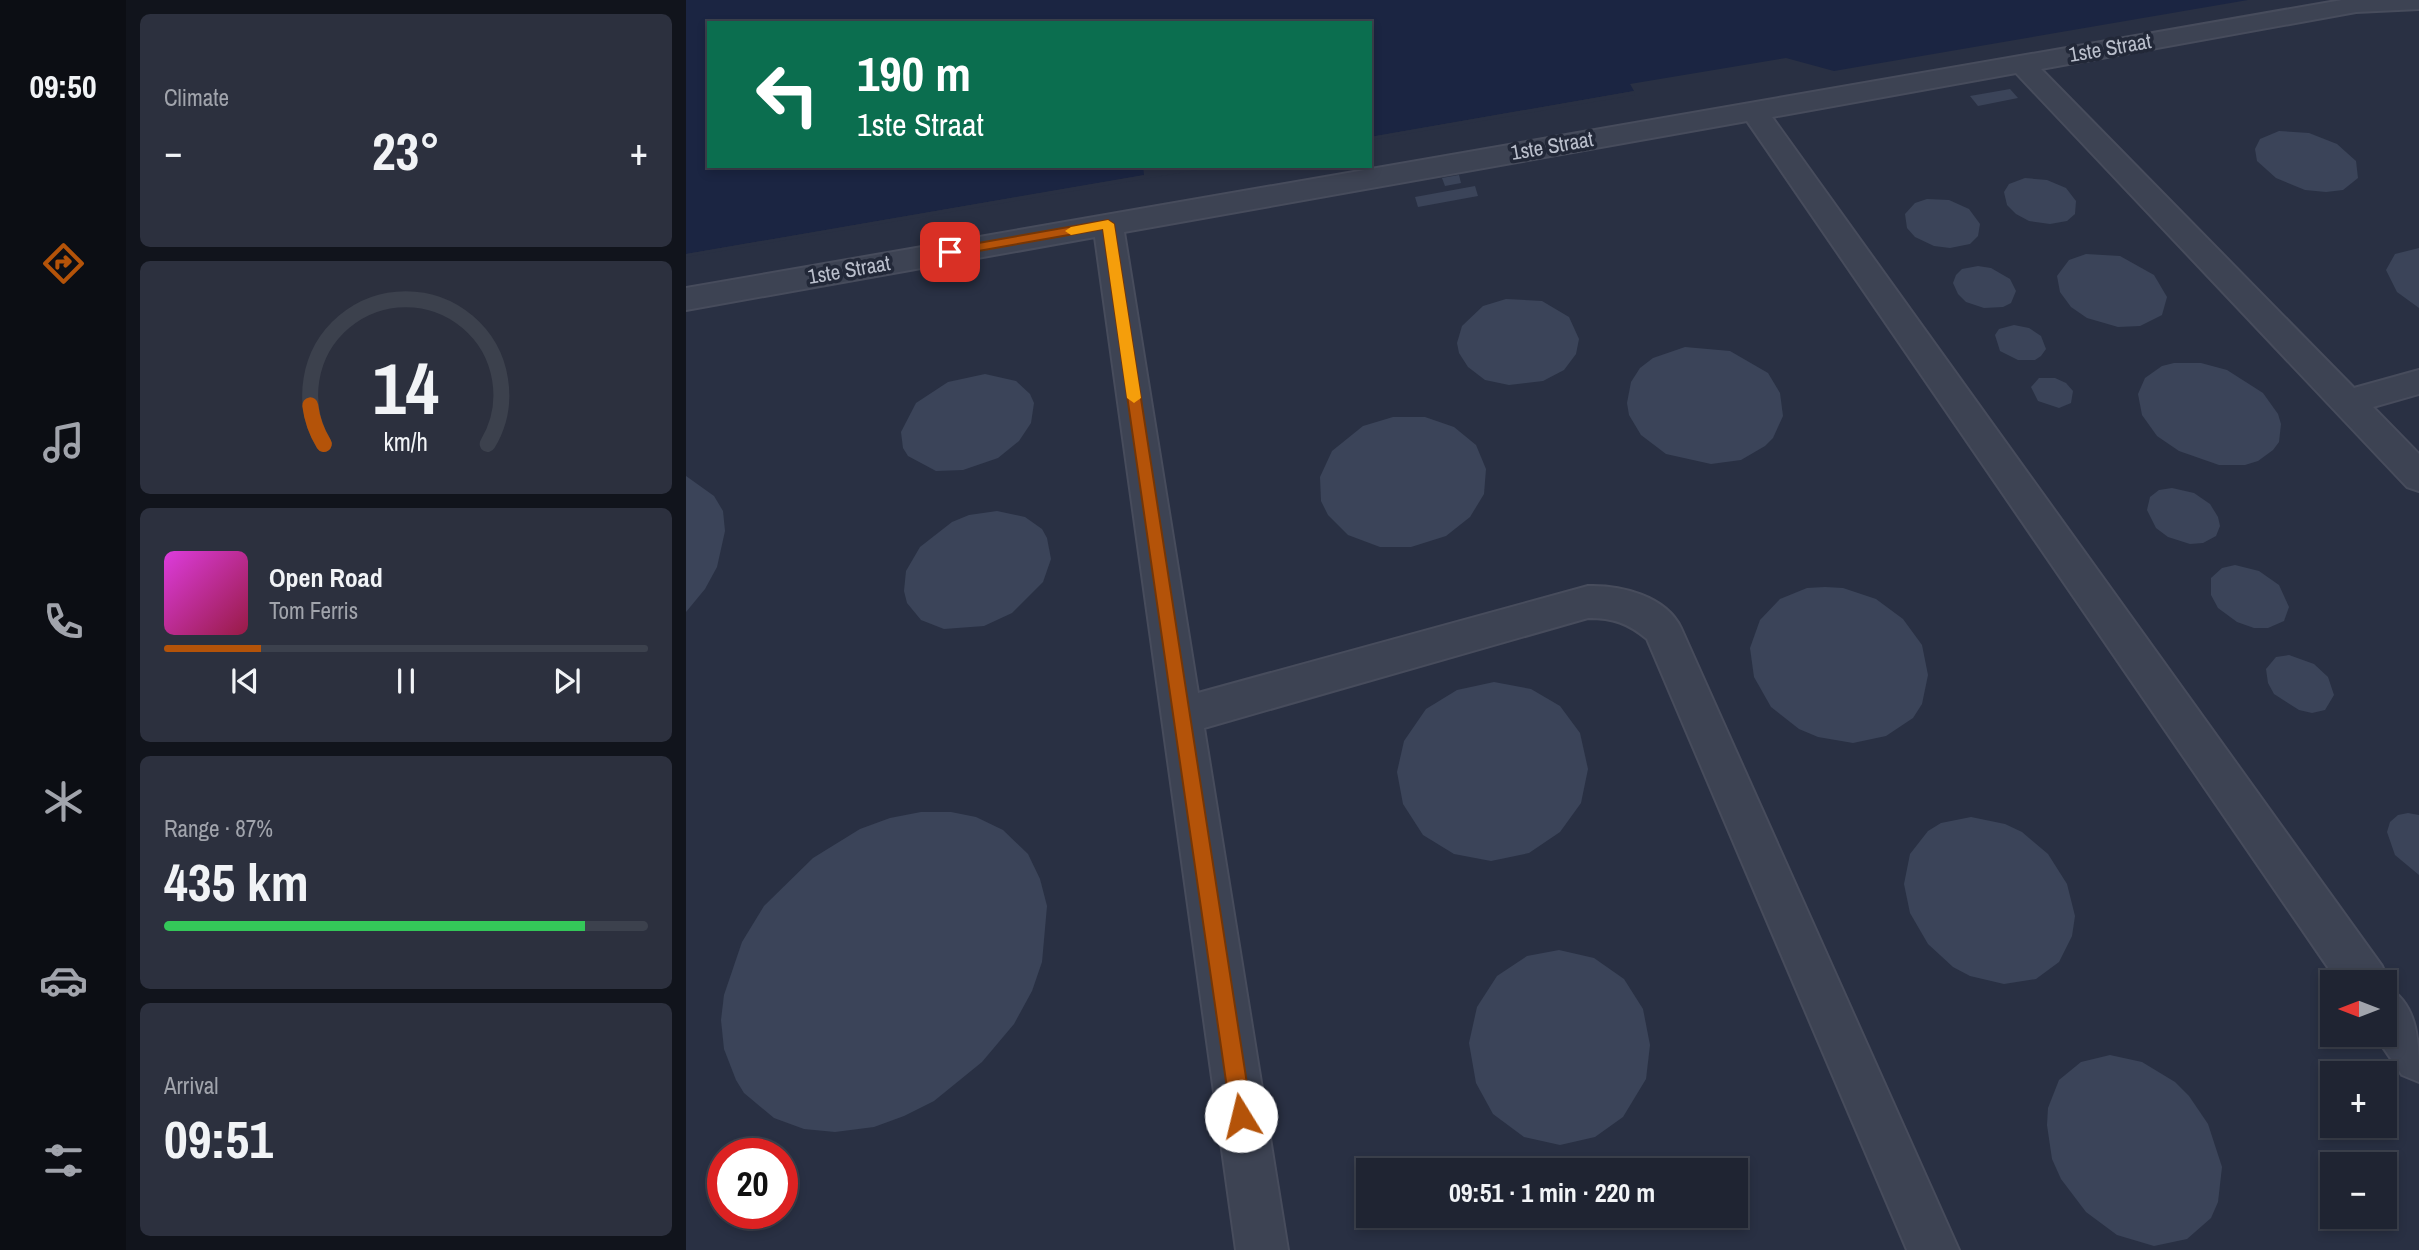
<!DOCTYPE html>
<meta charset="utf-8">
<style>
body{margin:0;font-family:"Archivo Narrow",sans-serif;background:#2c303e;color:#f1f3f6;height:100vh;display:flex;flex-direction:column;font-size:26px;white-space:nowrap}
*{box-sizing:border-box;margin:0}
p{font-size:23px;color:#a1a4ac}
.icon{flex:none;width:38px;height:38px;fill:none;stroke:currentColor;stroke-width:2;stroke-linecap:round;stroke-linejoin:round}
.map{position:relative;flex:1;overflow:hidden}
.sheet{display:flex;flex-direction:column;gap:14px;padding:14px;background:#11141c;width:560px}
.sheet>*{flex:none}
.hud{position:absolute;left:21px;top:21px;width:665px;height:147px;border-radius:0px;box-shadow:0 4px 10px #0003,0 0 0 2px #3c414d;background:#0b6e4f;color:#fff;overflow:hidden}
.needle{width:46px;rotate:270deg}
.controls{position:absolute;left:1634px;top:970px;display:grid;gap:14px}
.controls a{display:grid;place-items:center;width:77px;height:77px;border-radius:0px;background:#1f2432;box-shadow:0 4px 10px #0003,0 0 0 2px #3c414d;font-size:35px}
.speed{position:absolute;left:21px;top:1138px;display:flex;gap:14px;font-size:35px;font-weight:700;text-align:center}
.speed>*{display:grid;place-content:center;width:91px;height:91px;border-radius:50%;background:#1f2432;box-shadow:0 4px 10px #0003,0 0 0 2px #3c414d;line-height:1}
.speed .limit{border:10px solid #d22;background:#fff;color:#111}
.pin{position:absolute;display:grid;place-items:center;width:60px;height:60px;color:#fff;margin:-30px;border-radius:14px;box-shadow:0 4px 10px #0006}
.me{position:absolute;width:77px;margin:-38px;rotate:351deg;stroke-linejoin:round;filter:drop-shadow(0 0 5px #0008)}
.turn{display:flex;align-items:center;gap:24px;height:147px;padding:0 35px;font-size:32px}
.turn .icon{width:91px;height:91px;stroke-width:2.5}
.turn b{display:block;font-size:49px;line-height:60px}
.big{font-size:52px;font-weight:800;line-height:1.1}
.sheet .widget{flex:1;display:flex;flex-direction:column;justify-content:center;gap:10px;min-width:0;padding:0 24px;border-radius:10px;background:#2c303e}
.sheet .dial{align-items:center;gap:0}
.dial svg{height:182px;overflow:visible;fill:none;stroke:#3c414d;stroke-width:7;stroke-linecap:round;text-anchor:middle}
.dial text{fill:#f1f3f6;stroke:none}
.song{display:flex;align-items:center;gap:21px}
.cover{width:84px;height:84px;border-radius:10px;background:linear-gradient(135deg,hsl(300 70% 55%),hsl(340 70% 35%))}
.played{height:7px;border-radius:4px;background:linear-gradient(90deg,#b45309 20%,#3c414d 20%)}
.keys{display:flex;justify-content:space-around;direction:ltr}
.heat{display:flex;justify-content:space-between;align-items:center;font-size:38px;direction:ltr}
.charge{height:10px;border-radius:5px;background:linear-gradient(90deg,#34c759 87%,#3c414d 0)}
.trip{position:absolute;left:670px;top:1158px;width:392px;height:70px;border-radius:0px;background:#1f2432;box-shadow:0 4px 10px #0003,0 0 0 2px #3c414d;font-weight:800;line-height:70px;text-align:center}
main{display:flex;flex:1;min-height:0}
.dock{display:flex;flex-direction:column;width:126px;justify-content:space-around;align-items:center;background:#0c0e14;color:#a1a4ac}
.dock .icon{width:49px;height:49px}
.dock .active{color:#b45309}
.dock b{font-size:32px;color:#f1f3f6}
.map>svg:first-child{display:block}
</style>
<main>
<nav class="dock">
<b>09:50</b>
<svg class="icon active" aria-label="directions" viewBox="0 0 24 24"><path d="M12 3l9 9-9 9-9-9zM9 14v-3h6M13 9l2 2-2 2"/></svg>
<svg class="icon" aria-label="music" viewBox="0 0 24 24"><path d="M9 18V5l10-2v13"/><circle cx="6" cy="18" r="3"/><circle cx="16" cy="16" r="3"/></svg>
<svg class="icon" aria-label="phone" viewBox="0 0 24 24"><path d="M5 4h4l2 5-3 2q2 4 5 5l2-3 5 2v4C11 20 4 13 5 4z"/></svg>
<svg class="icon" aria-label="climate" viewBox="0 0 24 24"><path d="M12 3v18M4 7l16 10M4 17L20 7"/></svg>
<svg class="icon" aria-label="car" viewBox="0 0 24 24"><path d="M5 17H2v-5l4-1 3-4h7l3 4 3 1v5h-3M9 17h6M6 11h13"/><circle cx="7" cy="17" r="2"/><circle cx="17" cy="17" r="2"/></svg>
<svg class="icon" aria-label="filters" viewBox="0 0 24 24"><path d="M4 7h16M4 17h16"/><circle cx="9" cy="7" r="2"/><circle cx="15" cy="17" r="2"/></svg>
</nav>
<section class="sheet">
<div class="widget"><p>Climate</p>
<div class="heat"><a>−</a><b class="big">23°</b><a>+</a></div>
</div>
<div class="widget dial"><svg viewBox="0 0 100 80">
<path d="M14 69A42 42 0 1 1 86 69"/>
<path d="M14 69A42 42 0 0 1 8 52" stroke="#b45309"/>
<text x="50" y="56" font-size="32" font-weight="700">14</text>
<text x="50" y="72" font-size="11">km/h</text>
</svg></div>
<div class="widget">
<div class="song"><i class="cover"></i><div><b>Open Road</b><p>Tom Ferris</p></div></div>
<div class="played"></div>
<div class="keys"><svg class="icon" aria-label="previous" viewBox="0 0 24 24"><path d="M18 5L8 12l10 7zM5 5v14"/></svg><svg class="icon" aria-label="pause" viewBox="0 0 24 24"><path d="M8 5v14M16 5v14"/></svg><svg class="icon" aria-label="next" viewBox="0 0 24 24"><path d="M6 5l10 7-10 7zM19 5v14"/></svg></div>
</div>
<div class="widget"><p>Range · 87%</p><b class="big">435 km</b><div class="charge"></div></div>
<div class="widget"><p>Arrival</p><b class="big">09:51</b></div>
</section>
<div class="map">
<svg width="1733" height="1250" viewBox="0 0 1733 1250">
<rect width="100%" height="100%" fill="#293043"/>
<!-- water -->
<path fill="#1b2542" d="M0 0H1562L1148 71 1100 58 944 84 948 91 684 137V23H23V166H511L0 254Z"/>
<!-- pier -->
<g fill="#293043">
<path d="M948 91 949 95 684 140V137Z"/>
<path d="M457 166H514L511 170 0 257V254L458 175Z"/>
</g>
<!-- building -->
<g fill="#3b4459">
<path d="M1324 89 1332 98 1292 106 1284 96Z"/>
<path d="M1593 131 1623 133 1651 144 1670 161 1672 178 1657 190 1640 192 1619 190 1590 178 1571 161 1569 149 1574 139Z"/>
<path d="M773 175 775 183 759 186 756 178Z"/>
<path d="M1339 178 1361 180 1380 188 1390 201 1389 214 1381 221 1364 224 1343 221 1330 214 1321 205 1318 192 1323 184Z"/>
<path d="M789 186 792 196 732 207 729 197Z"/>
<path d="M1241 199 1263 200 1283 209 1294 224 1292 236 1284 244 1264 248 1248 246 1229 237 1221 228 1219 214 1229 203Z"/>
<path d="M1733 248V308L1711 292 1700 270 1709 254Z"/>
<path d="M1400 254 1434 256 1468 275 1481 297 1476 315 1454 326 1432 327 1401 318 1385 307 1374 292 1371 276 1383 260Z"/>
<path d="M1292 266 1305 268 1324 279 1330 291 1325 303 1317 307 1298 308 1280 302 1272 294 1267 283 1270 275 1276 269Z"/>
<path d="M820 299 856 301 883 317 893 339 890 354 878 370 857 381 823 385 799 380 782 367 773 353 771 343 776 326 797 306Z"/>
<path d="M1328 325 1343 328 1355 336 1360 349 1355 356 1349 360H1332L1314 351 1309 335 1313 329Z"/>
<path d="M999 347 1044 351 1082 373 1094 393 1097 416 1087 438 1079 446 1055 460 1025 464 980 454 955 435 943 415 941 403 945 382 954 368 967 358Z"/>
<path d="M1488 363H1515L1541 370 1577 393 1592 414 1595 424 1593 442 1587 450 1572 461 1559 465H1533L1493 451 1471 436 1456 415 1452 394 1459 378 1476 366Z"/>
<path d="M299 374 330 381 344 394 348 403 345 423 333 441 312 458 277 470 250 471 222 456 217 448 215 432 230 403 262 382Z"/>
<path d="M1353 378H1369L1380 383 1387 391 1385 403 1373 408 1352 401 1345 387Z"/>
<path d="M707 417H739L768 427 790 445 800 469 798 494 784 517 760 536 725 547H694L662 535 642 515 635 501 634 477 646 451 677 426Z"/>
<path d="M0 476 28 496 37 511 39 531 31 567 19 589 0 612Z"/>
<path d="M1486 488 1508 493 1524 504 1532 517 1534 526 1530 536 1517 543 1504 544 1482 537 1470 528 1461 510 1464 497 1473 490Z"/>
<path d="M311 511 339 517 356 529 361 538 365 559 357 582 326 613 298 626 258 629 235 620 221 603 218 591 220 571 234 547 266 522 283 515Z"/>
<path d="M1549 565 1573 571 1593 585 1603 607 1598 621 1582 628H1568L1551 622 1532 608 1525 595V578L1536 568Z"/>
<path d="M1139 587 1157 588 1190 599 1217 619 1236 645 1242 675 1236 704 1227 718 1200 736 1167 743 1132 737 1113 729 1085 707 1068 677 1064 648 1074 620 1094 599 1121 588Z"/>
<path d="M1603 655 1628 664 1642 677 1648 695 1639 710 1626 713 1613 710 1588 694 1582 683 1580 669 1590 657Z"/>
<path d="M808 682 845 689 874 706 894 733 902 769 895 803 874 832 843 853 805 861 768 854 737 835 717 804 711 772 718 741 740 709 771 690Z"/>
<path d="M235 812H265L290 817 317 830 342 854 354 879 361 906 356 962 346 991 328 1024 296 1062 248 1101 218 1116 188 1127 149 1132 118 1129 88 1118 58 1093 50 1080 38 1049 35 1020 38 995 56 942 78 906 127 858 174 829 204 818Z"/>
<path d="M1722 813 1733 815V875L1709 855 1701 832 1704 822 1712 815Z"/>
<path d="M1285 817 1319 824 1336 832 1362 854 1381 884 1389 916 1386 936 1373 962 1350 979 1318 984 1284 976 1267 967 1242 944 1224 913 1218 884 1224 854 1242 831 1255 823Z"/>
<path d="M873 950 908 958 938 979 957 1009 964 1045 960 1079 937 1117 909 1137 874 1145 838 1137 807 1114 790 1083 783 1043 791 1007 811 976 841 956Z"/>
<path d="M1424 1055 1456 1062 1489 1082 1503 1096 1522 1124 1536 1167 1532 1202 1525 1218 1501 1239 1468 1246 1431 1235 1400 1212 1375 1179 1366 1159 1361 1125 1362 1108 1373 1080 1395 1062Z"/>
</g>
<g fill="none" stroke-linecap="round" stroke-linejoin="round">
<defs>
<path id="minor" d="M1656 0H1733V9L1670 12 1355 69 1668 388 1733 370V394L1687 407 1733 454V491L1721 487 1330 73 1086 117 1696 966 1703 982 1701 987C1733 1005 1733 1044 1733 1082L1716 1075 1688 1034H1699V982H1652L1061 121 438 232 512 693 902 586C935 585 980 596 995 628L1273 1250H1221L961 639C942 623 927 618 902 618L518 728 602 1250H550L409 237 0 310V288Z"/>
</defs>
<!-- minor casing -->
<use href="#minor" stroke="#474c5c" stroke-width="4"/>
<!-- minor -->
<use href="#minor" fill="#3d4353" fill-rule="evenodd"/>
</g>
<!-- route -->
<path fill="#b45309" stroke="#753606" stroke-width="2" d="M422 220 428 224 566 1116 563 1124 555 1127 548 1124 545 1116 417 229 264 256 257 252 264 248Z"/>
<!-- slow -->
<path fill="#f59e0b" d="M422 220 428 224 455 398 448 403 441 398 417 229 385 235 379 231 385 227Z"/>
<g text-anchor="middle" stroke-width="7" stroke-linejoin="round" paint-order="stroke">
<!-- far-street labels -->
<g font-size="21" fill="#babfcc" stroke="#222838">
<text transform="translate(1424 48) rotate(-10)" y="7">1ste Straat</text>
<text transform="translate(866 146) rotate(-10)" y="7">1ste Straat</text>
<text transform="translate(163 270) rotate(-10)" y="7">1ste Straat</text>
</g>
</g>
</svg>
<div class="controls">
<a><svg class="needle" viewBox="-14 -14 28 28"><path d="M0-13l5 13h-10z" fill="#e53935"/><path d="M0 13l5-13h-10z" fill="#a1a4ac"/></svg></a>
<a>+</a>
<a>−</a>
</div>
<div class="speed"><div class="limit">20</div></div>
<div class="pin" style="left:264px;top:252px;background:#d93025"><svg class="icon" aria-label="arrive" viewBox="0 0 24 24"><path d="M6 21V4h12l-3 4 3 4H6"/></svg></div>
<svg class="me" style="left:555px;top:1116px" viewBox="-20 -20 40 40"><circle r="19" fill="#fff"/><path d="M0-13L10 11 0 6-10 11z" fill="#b45309"/></svg>
<div class="trip">09:51 · 1 min · 220 m</div>
<div class="hud">
<div class="turn"><svg class="icon" aria-label="left" viewBox="0 0 24 24"><path d="M17 20v-9H6M10 6l-5 5 5 5"/></svg><div><b>190 m</b>1ste Straat</div></div>
</div>
</div>
</main>
